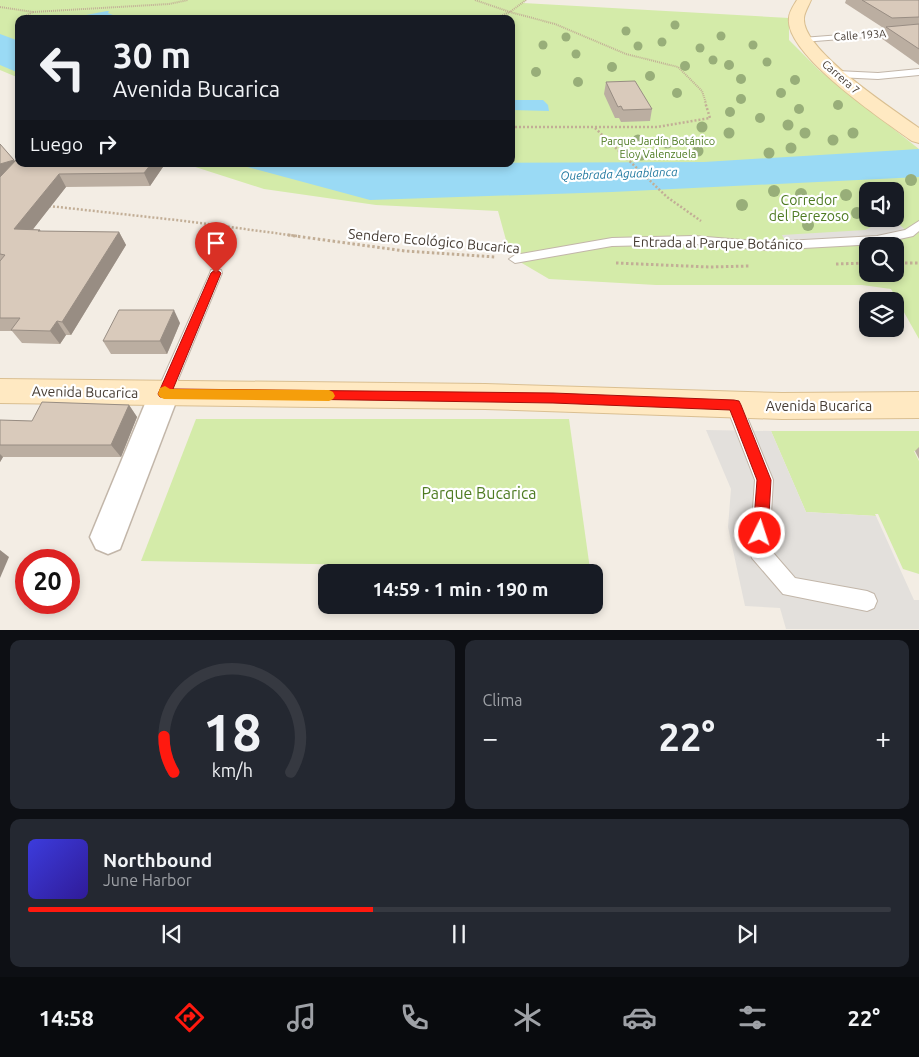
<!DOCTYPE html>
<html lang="es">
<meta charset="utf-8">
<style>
body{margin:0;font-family:Ubuntu,sans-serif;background:#242831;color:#f1f3f6;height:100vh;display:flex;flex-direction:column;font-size:19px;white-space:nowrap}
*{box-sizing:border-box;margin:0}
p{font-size:16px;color:#9ea1a6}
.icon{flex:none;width:28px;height:28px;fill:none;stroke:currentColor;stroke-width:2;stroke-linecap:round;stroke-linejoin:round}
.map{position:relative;height:630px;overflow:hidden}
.details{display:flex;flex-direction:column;gap:10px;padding:10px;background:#0d0f14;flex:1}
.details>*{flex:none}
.banner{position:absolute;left:15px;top:15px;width:500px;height:152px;border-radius:10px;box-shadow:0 2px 8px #0003;background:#171b24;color:#f1f3f6;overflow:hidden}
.buttons{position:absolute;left:859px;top:182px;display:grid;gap:10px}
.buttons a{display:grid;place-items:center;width:45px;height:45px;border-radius:10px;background:#171b24;box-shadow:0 2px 8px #0003;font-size:25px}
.speed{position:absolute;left:15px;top:549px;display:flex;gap:10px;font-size:25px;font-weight:700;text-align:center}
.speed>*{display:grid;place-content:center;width:65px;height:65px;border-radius:50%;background:#171b24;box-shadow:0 2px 8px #0003;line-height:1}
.speed .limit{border:8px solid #d22;background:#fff;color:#111}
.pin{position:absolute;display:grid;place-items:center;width:42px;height:42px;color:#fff;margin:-51px -21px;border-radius:50% 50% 50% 0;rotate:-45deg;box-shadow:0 0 5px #0007}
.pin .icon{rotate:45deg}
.me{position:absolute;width:55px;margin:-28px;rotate:4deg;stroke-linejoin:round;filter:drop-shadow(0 0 4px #0008)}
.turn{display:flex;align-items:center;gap:18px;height:105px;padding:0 15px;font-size:22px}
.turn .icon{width:65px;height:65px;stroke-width:2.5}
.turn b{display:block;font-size:35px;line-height:42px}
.then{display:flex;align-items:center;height:48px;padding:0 15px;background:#0003;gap:10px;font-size:19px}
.big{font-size:38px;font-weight:700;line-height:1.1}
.details .tile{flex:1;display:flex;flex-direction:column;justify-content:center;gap:8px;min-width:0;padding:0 18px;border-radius:10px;background:#242831}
.details .dial{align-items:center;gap:0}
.dial svg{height:130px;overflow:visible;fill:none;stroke:#363941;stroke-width:7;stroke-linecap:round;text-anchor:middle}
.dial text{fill:#f1f3f6;stroke:none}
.song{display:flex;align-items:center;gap:15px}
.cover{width:60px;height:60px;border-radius:8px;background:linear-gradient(135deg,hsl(240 70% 55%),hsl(250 70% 35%))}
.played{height:5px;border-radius:2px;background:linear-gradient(90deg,#ff190f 40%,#363941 40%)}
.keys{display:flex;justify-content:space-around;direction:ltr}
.heat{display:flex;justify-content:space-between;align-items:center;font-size:28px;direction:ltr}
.details .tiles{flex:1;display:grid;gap:10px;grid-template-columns:1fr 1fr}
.tile:last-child{grid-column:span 2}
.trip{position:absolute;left:318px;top:564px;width:285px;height:50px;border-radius:10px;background:#171b24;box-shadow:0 2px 8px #0003;font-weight:700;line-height:50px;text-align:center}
.tab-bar{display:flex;height:80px;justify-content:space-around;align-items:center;background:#090b0e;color:#9ea1a6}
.tab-bar .icon{width:35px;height:35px}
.tab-bar .active{color:#ff190f}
.tab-bar b{font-size:22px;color:#f1f3f6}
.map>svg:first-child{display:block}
</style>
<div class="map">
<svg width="919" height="630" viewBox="0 0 919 630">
<rect width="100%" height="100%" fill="#f3ede4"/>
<!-- green -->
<g fill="#d4eba9" fill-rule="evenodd">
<path d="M0 0H526L523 3 789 18V40L820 71 919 149V339L891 289 862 285H656L549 279 515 259 506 240 498 211 376 205 264 189 186 164H511V19H19V78L0 70ZM868 191H895V219H868ZM868 246H895V274H868Z"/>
<path d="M196 419H569L590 569 141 561Z"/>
<path d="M771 431H919V451H914L919 461V574L903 569 878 514H875L876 516 806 512Z"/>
</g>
<!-- parking -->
<g fill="#e3e0dc">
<path d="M888 219H893L909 233 787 245 782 235 865 230Z"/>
<path d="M706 430 771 431 806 512 876 516 914 600H919V629H786L780 608 745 606 728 527 731 489Z"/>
</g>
<!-- water -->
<g fill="#9adaf5">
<path d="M107 11H109L108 13 113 15 157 19H34L49 15 81 16Z"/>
<path d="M0 34 19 41V73L0 65Z"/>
<path d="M511 100H543L548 105 549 111 511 110Z"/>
<path d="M919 149V177L612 192 370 200 236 164 704 162Z"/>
</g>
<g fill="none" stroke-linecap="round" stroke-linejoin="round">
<defs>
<g id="service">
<path d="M919 29V33L802 42 798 40 802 38Z"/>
<path d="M919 69V75L878 79 837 77 833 74 837 71 878 73Z"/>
<path d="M919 221V231L913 236 877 244 767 250 694 244 612 246 515 263 509 259 515 255 612 238 694 236 767 242 877 236 905 230Z"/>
<path d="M216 269 221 270 222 273 172 394 169 398 164 400 159 398 156 394 210 273 211 270Z"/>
<path d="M734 399 740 400 742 405 773 480 769 548 795 578 867 591 874 594 877 601 874 608 867 611 783 594 752 558 750 551 755 480 726 405 728 400Z"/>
</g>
<path id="minor" d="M164 382 174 386 179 394 120 549 108 554 96 549 90 537 149 394 154 386Z"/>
<g id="secondary">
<path d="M797 0H811C809 5 804 13 804 18 801 50 893 109 919 128V143L912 141C884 121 784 54 789 18 789 12 794 5 797 0Z"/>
<path d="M0 379 485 384 782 393 919 392V418L782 419 485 409 0 403Z"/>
</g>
</defs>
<!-- service casing -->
<use href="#service" stroke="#c2b6a9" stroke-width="2"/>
<!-- minor casing -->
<use href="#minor" stroke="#c2b6a9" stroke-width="3"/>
<!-- secondary casing -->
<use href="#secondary" stroke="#dabf91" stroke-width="2"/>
<!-- path-far2 -->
<g stroke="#c2ae96" stroke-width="2" stroke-dasharray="1 1" stroke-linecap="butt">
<path d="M475 0 510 12 526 0"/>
<path d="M0 7 33 12 27 15V19"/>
<path d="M33 12 169 4 188 0"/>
<path d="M493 19 510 12 555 24 626 54 678 67 702 91 706 103"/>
</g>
<!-- path-far1 -->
<g stroke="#c2ae96" stroke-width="2.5" stroke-dasharray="2 2" stroke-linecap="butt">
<path d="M511 127H657L710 118 705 102"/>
<path d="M595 128 667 197 701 221"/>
<path d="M49 206 185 221 297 236"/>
</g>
<!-- path -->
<g stroke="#c2ae96" stroke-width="3" stroke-dasharray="2.5 2.5" stroke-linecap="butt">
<path d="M288 235 405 251 495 257"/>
<path d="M616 263 709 267 749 266"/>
<path d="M895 263H919"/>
<path d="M836 264 868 263"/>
</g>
<!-- service -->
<use href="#service" fill="#fff" fill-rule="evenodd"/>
<!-- minor -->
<use href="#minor" fill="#fff" fill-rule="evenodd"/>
<!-- secondary -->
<use href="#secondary" fill="#ffe9c2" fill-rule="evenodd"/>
</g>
<!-- trees -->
<g fill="#98ae79">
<circle cx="675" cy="25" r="4.5"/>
<circle cx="626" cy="31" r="4.5"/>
<circle cx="721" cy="36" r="4.5"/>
<circle cx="566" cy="37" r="4.5"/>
<circle cx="662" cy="42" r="4.5"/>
<circle cx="543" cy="45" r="4.5"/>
<circle cx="753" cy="45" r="4.5"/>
<circle cx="638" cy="46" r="4.5"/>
<circle cx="700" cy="48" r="4.5"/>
<circle cx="576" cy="54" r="4.5"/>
<circle cx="713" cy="60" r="4.5"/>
<circle cx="767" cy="62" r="4.5"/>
<circle cx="729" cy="65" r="5"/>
<circle cx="685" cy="66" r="5"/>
<circle cx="612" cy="67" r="5"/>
<circle cx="536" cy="72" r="5"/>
<circle cx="650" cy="76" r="5"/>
<circle cx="741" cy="79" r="5"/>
<circle cx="795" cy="80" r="5"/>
<circle cx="578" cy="82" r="5"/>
<circle cx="677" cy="93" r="5"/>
<circle cx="781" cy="93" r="5"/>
<circle cx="741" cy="99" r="5"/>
<circle cx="838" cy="105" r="5"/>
<circle cx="799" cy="109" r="5"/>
<circle cx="730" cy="112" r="5"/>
<circle cx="760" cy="118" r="5"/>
<circle cx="788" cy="125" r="5.5"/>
<circle cx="702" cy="127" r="5.5"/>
<circle cx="729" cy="133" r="5.5"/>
<circle cx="805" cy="133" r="5.5"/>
<circle cx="853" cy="133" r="5.5"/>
<circle cx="638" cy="140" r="5.5"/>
<circle cx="833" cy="140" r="5.5"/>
<circle cx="667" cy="143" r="5.5"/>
<circle cx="791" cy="148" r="5.5"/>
<circle cx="698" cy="151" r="5.5"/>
<circle cx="769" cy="153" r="5.5"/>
<circle cx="641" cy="155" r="5.5"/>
<circle cx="911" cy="180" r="6"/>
<circle cx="774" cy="191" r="6"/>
<circle cx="801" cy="194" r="6"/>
<circle cx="846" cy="195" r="6"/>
<circle cx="742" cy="205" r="6"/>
<circle cx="857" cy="213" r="6"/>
<circle cx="808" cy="225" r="6"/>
</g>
<!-- wall -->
<g fill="#bbaea1">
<path d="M846 0H919V65L881 38 885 29 845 3Z"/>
<path d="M606 82 652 109 650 121 621 122 619 118H615L604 94Z"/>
<path d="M0 144 15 161 165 164 150 186 66 187 33 229 40 230 41 231 119 232 126 245 71 335H66L60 344 22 343 12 331H0Z"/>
<path d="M180 323 167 354H111L103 341Z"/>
<path d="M129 405 137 417 121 457H3L0 462V420L32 421Z"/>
<path d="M919 447V459L915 451Z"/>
</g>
<!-- shaded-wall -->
<g fill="#988d83">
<path d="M14 160 22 173 0 180V164Z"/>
<path d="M151 164H165L150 186 144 173Z"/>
<path d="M59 174 66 187 23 242 14 229Z"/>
<path d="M119 232 126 245 71 335 62 322Z"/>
<path d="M174 310 180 323 167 354 160 341Z"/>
<path d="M57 321 66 335 60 344 50 331Z"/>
<path d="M129 405 137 417 121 457 111 445Z"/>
<path d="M0 454 3 457 0 462Z"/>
<path d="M0 550 9 557 0 578Z"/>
</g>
<!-- building -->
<g fill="#d9cabb" stroke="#988d83">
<path d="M862 0H919V17L892 18Z"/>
<path d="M919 24V49L886 27Z"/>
<path d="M635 81 652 109 623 110 621 106 618 107 606 82Z"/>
<path d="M0 144 14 160 0 164Z"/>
<path d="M19 157V164H151L144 173 59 174 14 229 40 230 38 231 119 232 62 322 57 321 50 331 11 330 20 318H0V261L5 255 0 254V177Z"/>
<path d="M119 310H174L160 341H103Z"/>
<path d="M42 402 129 405 111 445H0V420L32 421Z"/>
</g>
<!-- route -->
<path fill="#ff190f" stroke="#a6100a" d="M216 269 221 273 173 389 553 393 734 400 739 401 741 405 771 480 768 533 766 538 760 541 755 538 753 533 757 480 730 410 553 403 160 397 158 394 211 273Z"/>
<!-- slow -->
<path fill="#f59e0b" d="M165 386 170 389 329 390 333 392 335 396 333 399 329 401 164 399 160 397 158 394 160 388Z"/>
<g text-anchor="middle" stroke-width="4.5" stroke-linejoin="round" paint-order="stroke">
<!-- far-street labels -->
<g font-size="11" fill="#463c33" stroke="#fff">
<text transform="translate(860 35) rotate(-4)" y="4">Calle 193A</text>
<text transform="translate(841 77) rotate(41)" y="4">Carrera 7</text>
</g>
<!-- far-park labels -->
<g font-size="11" fill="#4e7b22" stroke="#fff">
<text x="658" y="145">Parque Jardín Botánico<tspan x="658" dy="13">Eloy Valenzuela</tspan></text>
</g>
<!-- far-water labels -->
<g font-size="12" font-style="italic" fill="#2279a0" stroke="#fff">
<text transform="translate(619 174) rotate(-2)" y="4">Quebrada Aguablanca</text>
</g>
<!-- park labels -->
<g font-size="14" fill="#4e7b22" stroke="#fff">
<text x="809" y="205">Corredor<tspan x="809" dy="16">del Perezoso</tspan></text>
</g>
<!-- street labels -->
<g font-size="14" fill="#463c33" stroke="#fff">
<text transform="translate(434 241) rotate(5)" y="5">Sendero Ecológico Bucarica</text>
<text transform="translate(718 243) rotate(1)" y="5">Entrada al Parque Botánico</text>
<text transform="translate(85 392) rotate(1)" y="5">Avenida Bucarica</text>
<text x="819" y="411">Avenida Bucarica</text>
</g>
<!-- near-park labels -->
<g font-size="16" fill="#4e7b22" stroke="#fff">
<text x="479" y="499">Parque Bucarica</text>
</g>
</g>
</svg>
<div class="buttons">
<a><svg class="icon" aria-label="sound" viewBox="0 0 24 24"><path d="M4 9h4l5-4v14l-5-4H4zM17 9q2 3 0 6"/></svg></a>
<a><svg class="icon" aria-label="search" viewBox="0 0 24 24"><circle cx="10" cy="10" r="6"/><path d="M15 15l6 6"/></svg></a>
<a><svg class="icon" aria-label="layers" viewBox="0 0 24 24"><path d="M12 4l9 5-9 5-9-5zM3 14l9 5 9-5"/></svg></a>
</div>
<div class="speed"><div class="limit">20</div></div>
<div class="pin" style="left:216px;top:273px;background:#d93025"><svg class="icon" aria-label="arrive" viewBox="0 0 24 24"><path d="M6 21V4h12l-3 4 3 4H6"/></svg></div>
<svg class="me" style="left:760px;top:533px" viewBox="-20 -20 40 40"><circle r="17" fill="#ff190f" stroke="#fff" stroke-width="3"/><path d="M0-11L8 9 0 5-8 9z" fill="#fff"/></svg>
<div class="trip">14:59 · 1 min · 190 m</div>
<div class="banner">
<div class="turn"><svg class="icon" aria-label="left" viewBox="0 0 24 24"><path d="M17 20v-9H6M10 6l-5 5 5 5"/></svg><div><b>30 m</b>Avenida Bucarica</div></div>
<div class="then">Luego<svg class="icon" aria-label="right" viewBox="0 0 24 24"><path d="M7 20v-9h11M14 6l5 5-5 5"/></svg></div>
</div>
</div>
<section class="details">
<div class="tiles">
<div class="tile dial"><svg viewBox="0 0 100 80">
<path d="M14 69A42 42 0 1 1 86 69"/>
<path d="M14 69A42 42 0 0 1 8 47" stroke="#ff190f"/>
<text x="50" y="56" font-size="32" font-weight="700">18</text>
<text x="50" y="72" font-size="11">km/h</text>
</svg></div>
<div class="tile"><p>Clima</p>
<div class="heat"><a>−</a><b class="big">22°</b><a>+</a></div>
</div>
<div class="tile">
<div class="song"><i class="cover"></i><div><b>Northbound</b><p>June Harbor</p></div></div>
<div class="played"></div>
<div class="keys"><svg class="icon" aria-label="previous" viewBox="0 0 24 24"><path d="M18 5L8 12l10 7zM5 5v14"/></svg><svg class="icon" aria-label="pause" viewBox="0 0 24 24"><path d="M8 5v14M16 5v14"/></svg><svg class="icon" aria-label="next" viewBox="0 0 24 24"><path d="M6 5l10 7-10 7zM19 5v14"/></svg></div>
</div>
</div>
</section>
<nav class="tab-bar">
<b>14:58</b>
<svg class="icon active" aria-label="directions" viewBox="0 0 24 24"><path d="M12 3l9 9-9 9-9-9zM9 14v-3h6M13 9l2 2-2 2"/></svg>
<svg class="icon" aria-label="music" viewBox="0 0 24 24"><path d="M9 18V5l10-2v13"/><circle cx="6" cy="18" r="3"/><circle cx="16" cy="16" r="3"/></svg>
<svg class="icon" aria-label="phone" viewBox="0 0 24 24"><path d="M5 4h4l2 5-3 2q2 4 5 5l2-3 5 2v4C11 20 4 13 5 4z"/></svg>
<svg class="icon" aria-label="climate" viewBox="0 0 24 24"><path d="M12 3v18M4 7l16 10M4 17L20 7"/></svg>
<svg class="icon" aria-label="car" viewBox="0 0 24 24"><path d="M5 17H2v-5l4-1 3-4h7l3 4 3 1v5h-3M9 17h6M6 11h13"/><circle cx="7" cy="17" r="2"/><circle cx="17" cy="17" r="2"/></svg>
<svg class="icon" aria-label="filters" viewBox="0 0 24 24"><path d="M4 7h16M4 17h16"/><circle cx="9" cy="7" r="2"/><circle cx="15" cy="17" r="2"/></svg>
<b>22°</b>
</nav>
